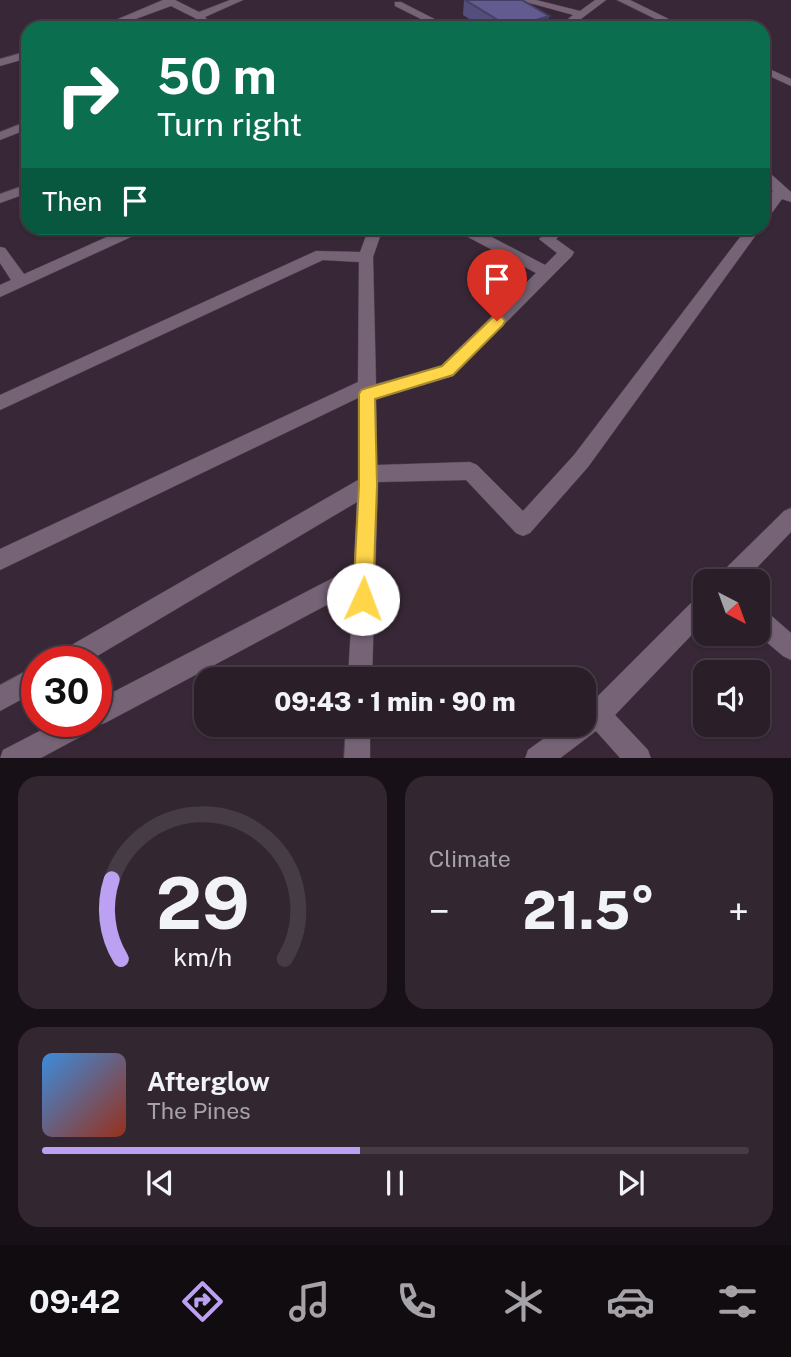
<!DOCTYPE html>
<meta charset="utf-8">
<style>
body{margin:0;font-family:"Public Sans",sans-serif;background:#322731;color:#f1f3f6;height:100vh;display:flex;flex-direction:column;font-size:26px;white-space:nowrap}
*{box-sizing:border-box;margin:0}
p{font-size:23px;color:#a5a2a8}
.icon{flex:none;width:38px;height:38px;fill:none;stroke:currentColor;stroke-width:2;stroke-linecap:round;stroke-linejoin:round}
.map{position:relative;height:758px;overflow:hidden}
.sheet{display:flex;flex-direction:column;gap:18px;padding:18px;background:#171017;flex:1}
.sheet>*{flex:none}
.top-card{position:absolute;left:21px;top:21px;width:749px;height:214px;border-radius:21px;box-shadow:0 2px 5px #0004,0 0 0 2px #463c46;background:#0b6e4f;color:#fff;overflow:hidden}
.needle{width:46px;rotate:139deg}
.controls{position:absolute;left:693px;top:569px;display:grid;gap:14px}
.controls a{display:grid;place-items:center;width:77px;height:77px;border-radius:14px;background:#2a1e29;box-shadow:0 2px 5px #0004,0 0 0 2px #463c46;font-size:35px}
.speed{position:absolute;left:21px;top:646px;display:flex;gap:14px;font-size:35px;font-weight:700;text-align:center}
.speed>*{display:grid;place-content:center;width:91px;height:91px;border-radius:50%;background:#2a1e29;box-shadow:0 2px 5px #0004,0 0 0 2px #463c46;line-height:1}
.speed .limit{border:10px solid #d22;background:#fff;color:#111}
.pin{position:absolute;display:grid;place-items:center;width:60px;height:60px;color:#fff;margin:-72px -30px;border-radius:50% 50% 50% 0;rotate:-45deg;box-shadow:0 0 7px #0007}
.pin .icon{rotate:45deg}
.me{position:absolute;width:77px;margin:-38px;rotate:2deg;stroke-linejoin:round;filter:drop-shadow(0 0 5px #0008)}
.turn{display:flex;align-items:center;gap:24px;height:147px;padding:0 21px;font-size:32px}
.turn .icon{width:91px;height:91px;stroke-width:2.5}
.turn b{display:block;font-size:49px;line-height:60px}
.then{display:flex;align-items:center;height:66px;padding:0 21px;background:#0003;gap:14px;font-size:26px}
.big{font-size:52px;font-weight:800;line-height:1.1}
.sheet .tile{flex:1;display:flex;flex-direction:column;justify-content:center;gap:10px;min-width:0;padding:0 24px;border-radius:21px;background:#322731}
.sheet .dial{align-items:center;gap:0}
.dial svg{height:182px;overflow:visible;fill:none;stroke:#463c46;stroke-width:7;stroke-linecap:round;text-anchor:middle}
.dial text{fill:#f1f3f6;stroke:none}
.song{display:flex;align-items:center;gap:21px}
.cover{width:84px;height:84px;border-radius:10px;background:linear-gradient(135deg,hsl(210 70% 55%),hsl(10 70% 35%))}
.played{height:7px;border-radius:4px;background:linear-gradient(90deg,#bca0f2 45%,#463c46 45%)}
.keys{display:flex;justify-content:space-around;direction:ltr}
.heat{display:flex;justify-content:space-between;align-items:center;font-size:38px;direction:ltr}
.sheet .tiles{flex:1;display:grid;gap:18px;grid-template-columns:1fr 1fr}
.tile:last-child{grid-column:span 2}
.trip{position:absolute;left:194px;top:667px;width:402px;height:70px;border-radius:21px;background:#2a1e29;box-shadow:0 2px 5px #0004,0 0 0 2px #463c46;font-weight:800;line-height:70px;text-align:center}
.tabs{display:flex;height:112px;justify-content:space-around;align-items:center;background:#110c10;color:#a5a2a8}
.tabs .icon{width:49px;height:49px}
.tabs .selected{color:#bca0f2}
.tabs b{font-size:32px;color:#f1f3f6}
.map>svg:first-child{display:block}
</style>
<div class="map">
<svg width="791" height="759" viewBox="0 0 791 759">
<rect width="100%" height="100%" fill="#382837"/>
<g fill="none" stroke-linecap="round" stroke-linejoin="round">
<defs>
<g id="minor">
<path d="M163 0H175L199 12 230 0H243L205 17 215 28H204L195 18 171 6 111 28H97Z"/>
<path d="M519 0H536L580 11 595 0H606L569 28H557L573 15Z"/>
<path d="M617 0H630L687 28H674Z"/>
<path d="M395 2H401L452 28H439L395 6Z"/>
<path d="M28 51V58L0 66V59Z"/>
<path d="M763 66 791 79V86L763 73Z"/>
<path d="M28 121V129L0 140V132Z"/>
<path d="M763 171 772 175 791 192V202L782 199 768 218 763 220V205L773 191 763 181Z"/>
<path d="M28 184V193L0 203V194Z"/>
<path d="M127 228H146L144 231 0 297V285L11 280 0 263V247L5 248 24 274Z"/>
<path d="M369 228H383L373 257 376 384 441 366 536 273 466 236 464 233 466 230 485 228 482 232 545 265 557 253 539 239 551 228H567L556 239 574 252 572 256 453 376 376 399 377 465 470 462 477 465 523 511 574 455 747 228H761L588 467 530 533 523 536 516 533 466 480 378 482 372 679H348L353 591 105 723 94 726 93 730 39 759H0L3 750 59 721H96V701L354 567 357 502 87 662H53L56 654 358 480V398L0 570V549L358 382 359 262 323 260 0 410V395L316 251 360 252Z"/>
<path d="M791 508V532L744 581H718L721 573 784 511Z"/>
<path d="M705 594V621L615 715 648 750 651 759H621L596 731 559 759H525L528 750 564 724H584V710L697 597Z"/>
<path d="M758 608 766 611 791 633V660L783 656 757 634Z"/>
<path d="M37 665V691L0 711V685Z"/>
<path d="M346 724H370V759H344Z"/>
</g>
</defs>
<!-- minor casing -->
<use href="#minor" stroke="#514451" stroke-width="1"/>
<!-- minor -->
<use href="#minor" fill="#766476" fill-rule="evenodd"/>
</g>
<!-- wall -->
<path fill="#544e7c" d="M464 0H522L549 16 547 28H484L463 15Z"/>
<!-- shaded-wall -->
<path fill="#454065" d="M549 16 547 28H513Z"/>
<!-- building -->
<path fill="#625b90" stroke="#454065" stroke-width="2" d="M465 0H522L549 16 511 28Z"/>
<!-- route -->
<path fill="#ffd54a" stroke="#a68a30" stroke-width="2" d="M497 316 503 318 505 321 503 325 453 375 375 399 377 485 373 599 370 606 363 609 356 606 353 599 359 485V394L361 390 367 388 442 366 492 318Z"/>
</svg>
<div class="controls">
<a><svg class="needle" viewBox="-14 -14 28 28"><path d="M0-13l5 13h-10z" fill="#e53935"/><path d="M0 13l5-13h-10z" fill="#a5a2a8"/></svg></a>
<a><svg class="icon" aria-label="sound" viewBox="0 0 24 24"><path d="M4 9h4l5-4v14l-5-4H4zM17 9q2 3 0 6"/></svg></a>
</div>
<div class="speed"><div class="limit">30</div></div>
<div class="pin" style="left:497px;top:321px;background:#d93025"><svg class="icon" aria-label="arrive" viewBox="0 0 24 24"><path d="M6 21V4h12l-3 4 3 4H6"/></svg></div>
<svg class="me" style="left:363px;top:599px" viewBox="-20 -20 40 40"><circle r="19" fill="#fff"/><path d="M0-13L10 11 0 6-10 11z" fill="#ffd54a"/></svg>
<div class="trip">09:43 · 1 min · 90 m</div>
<div class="top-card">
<div class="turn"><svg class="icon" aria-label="right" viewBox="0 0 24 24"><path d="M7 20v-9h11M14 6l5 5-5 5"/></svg><div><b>50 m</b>Turn right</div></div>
<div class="then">Then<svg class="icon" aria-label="arrive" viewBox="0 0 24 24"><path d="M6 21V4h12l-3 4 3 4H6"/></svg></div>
</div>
</div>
<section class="sheet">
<div class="tiles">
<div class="tile dial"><svg viewBox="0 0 100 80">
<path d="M14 69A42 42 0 1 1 86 69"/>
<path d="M14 69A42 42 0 0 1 10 34" stroke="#bca0f2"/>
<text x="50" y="56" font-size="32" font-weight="700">29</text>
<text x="50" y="72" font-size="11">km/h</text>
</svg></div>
<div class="tile"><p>Climate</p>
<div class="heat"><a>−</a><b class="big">21.5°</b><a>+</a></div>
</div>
<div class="tile">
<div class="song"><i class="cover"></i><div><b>Afterglow</b><p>The Pines</p></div></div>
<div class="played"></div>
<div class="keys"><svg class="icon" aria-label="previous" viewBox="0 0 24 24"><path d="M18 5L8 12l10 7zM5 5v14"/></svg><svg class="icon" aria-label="pause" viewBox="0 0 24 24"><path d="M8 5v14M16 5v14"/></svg><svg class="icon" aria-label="next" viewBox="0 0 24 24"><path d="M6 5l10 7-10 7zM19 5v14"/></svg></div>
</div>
</div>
</section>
<nav class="tabs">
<b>09:42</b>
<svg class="icon selected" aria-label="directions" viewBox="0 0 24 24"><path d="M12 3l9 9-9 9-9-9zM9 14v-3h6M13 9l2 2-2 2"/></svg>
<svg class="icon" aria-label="music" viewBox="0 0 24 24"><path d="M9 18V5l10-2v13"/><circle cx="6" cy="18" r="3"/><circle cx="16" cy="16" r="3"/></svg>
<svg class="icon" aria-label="phone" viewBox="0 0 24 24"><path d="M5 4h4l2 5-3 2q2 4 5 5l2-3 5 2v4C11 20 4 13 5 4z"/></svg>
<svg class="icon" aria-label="climate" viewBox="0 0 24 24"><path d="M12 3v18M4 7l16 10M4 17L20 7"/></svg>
<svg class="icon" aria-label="car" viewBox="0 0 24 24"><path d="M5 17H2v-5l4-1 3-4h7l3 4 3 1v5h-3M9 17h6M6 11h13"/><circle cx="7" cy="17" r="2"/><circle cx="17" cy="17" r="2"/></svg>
<svg class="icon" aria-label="filters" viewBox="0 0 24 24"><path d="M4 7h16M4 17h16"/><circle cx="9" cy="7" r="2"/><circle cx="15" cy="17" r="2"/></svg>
</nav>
